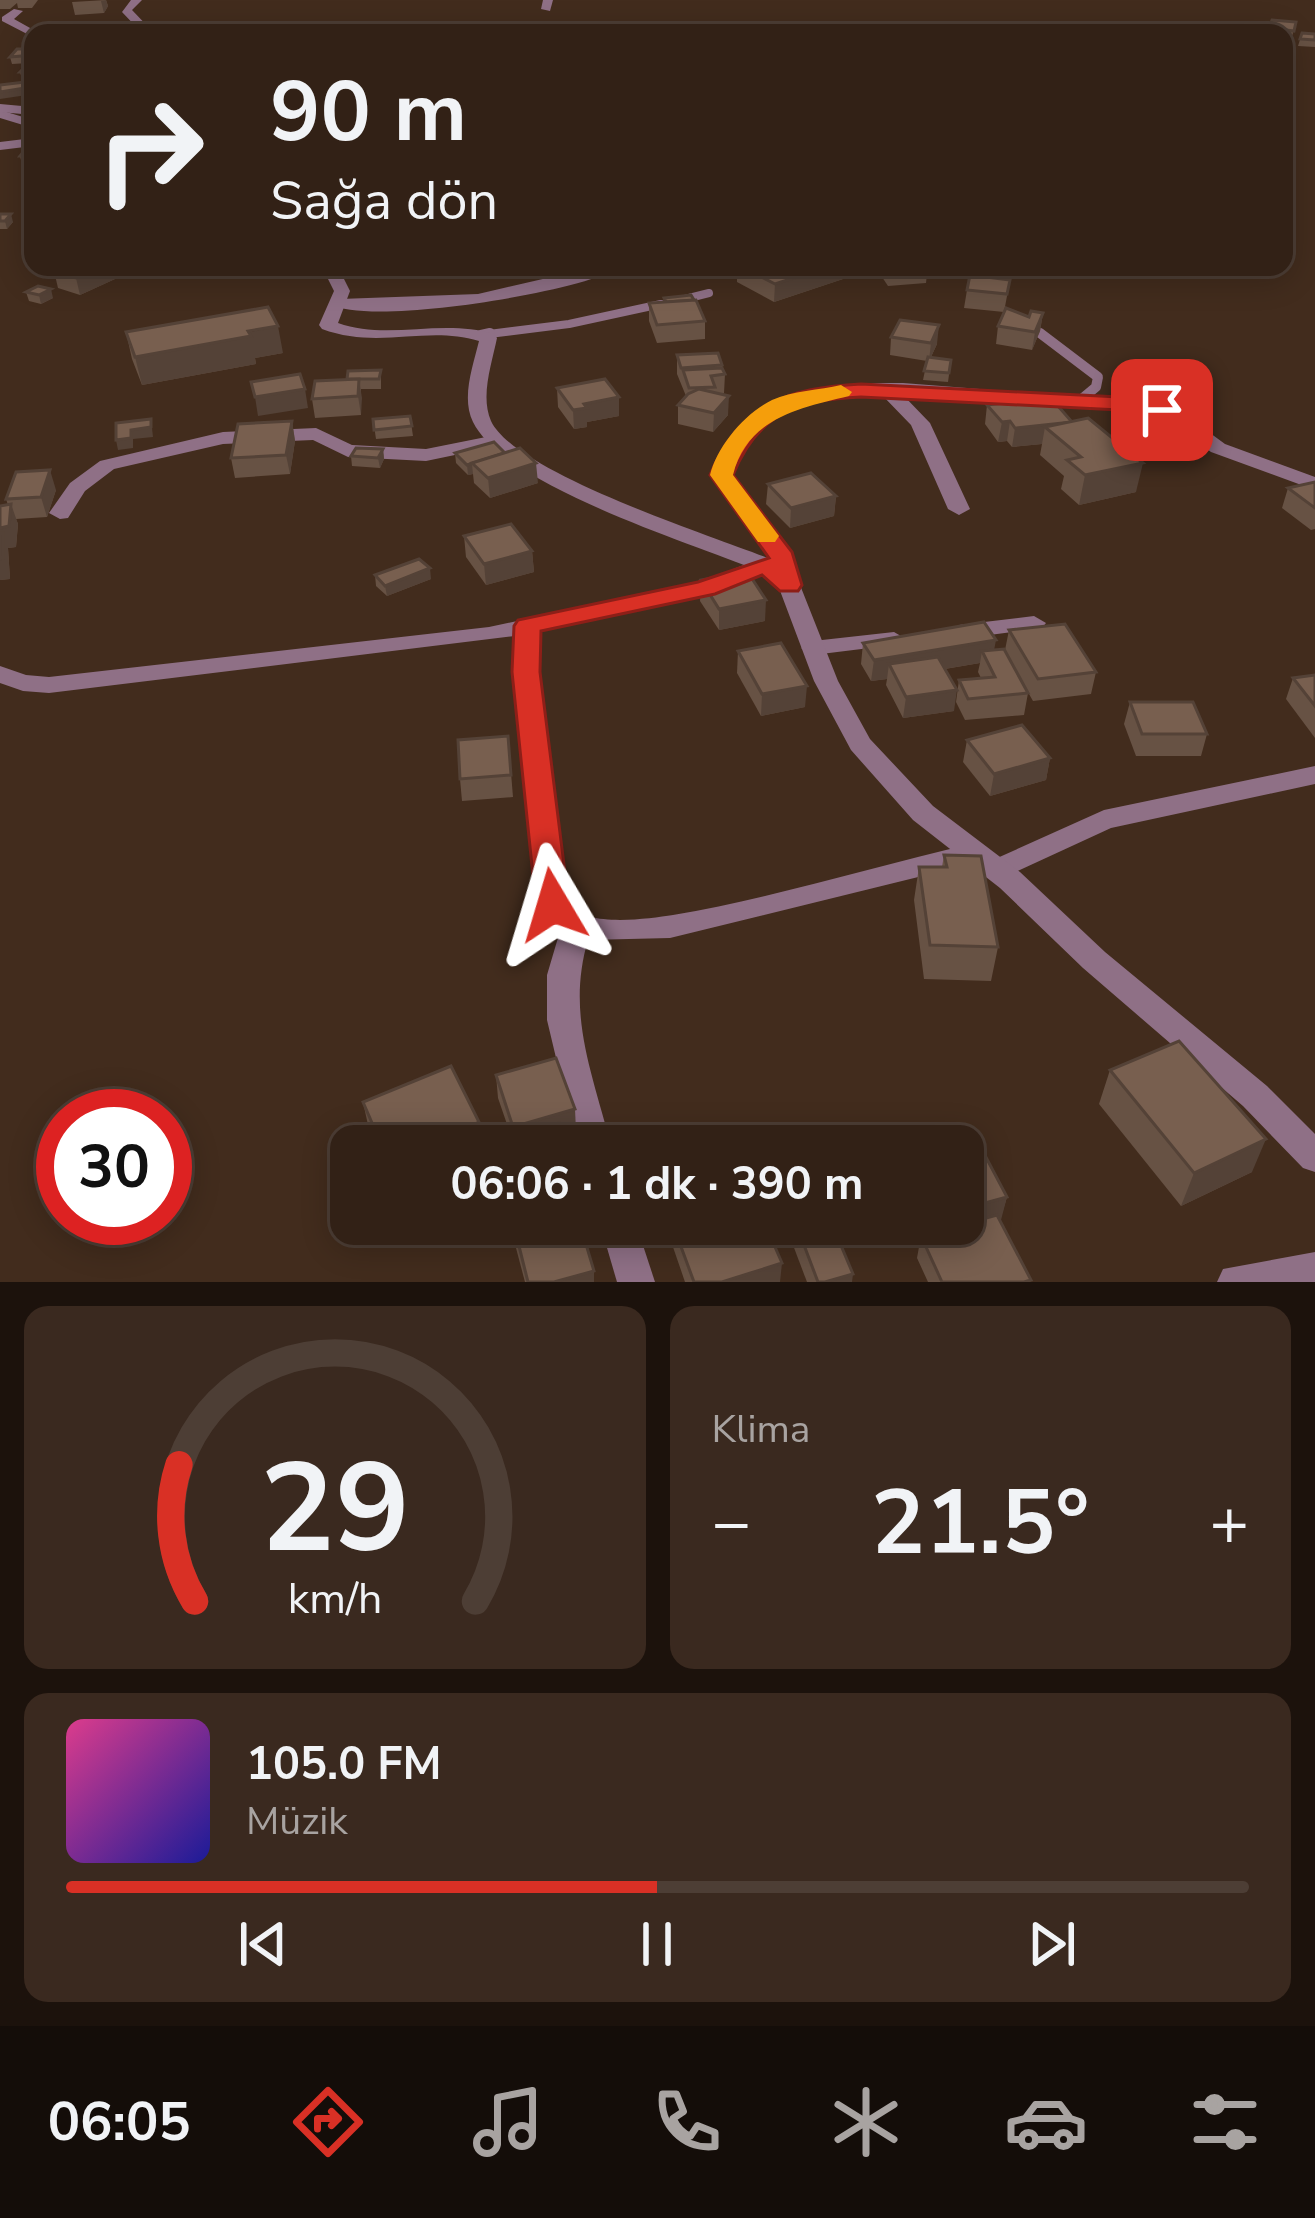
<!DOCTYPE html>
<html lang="tr">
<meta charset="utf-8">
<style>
body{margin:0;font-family:"Nunito Sans",sans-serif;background:#3a291f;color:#f1f3f6;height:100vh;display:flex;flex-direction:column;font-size:45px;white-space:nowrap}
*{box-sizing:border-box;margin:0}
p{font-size:39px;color:#a8a3a1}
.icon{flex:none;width:66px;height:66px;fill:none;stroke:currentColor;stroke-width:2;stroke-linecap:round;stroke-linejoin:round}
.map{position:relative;height:1282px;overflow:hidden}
.sheet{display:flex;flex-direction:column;gap:24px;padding:24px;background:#1c120c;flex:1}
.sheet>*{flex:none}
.guide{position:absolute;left:24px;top:24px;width:1269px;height:252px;border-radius:24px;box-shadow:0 6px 30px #0003,0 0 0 3px #4d3e35;background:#322116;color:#f1f3f6;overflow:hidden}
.speed{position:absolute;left:36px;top:1089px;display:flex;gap:24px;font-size:60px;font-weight:700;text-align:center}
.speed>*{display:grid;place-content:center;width:156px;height:156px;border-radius:50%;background:#322116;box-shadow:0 6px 30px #0003,0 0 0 3px #4d3e35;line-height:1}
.speed .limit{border:18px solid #d22;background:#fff;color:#111}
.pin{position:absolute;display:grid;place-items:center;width:102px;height:102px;color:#fff;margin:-51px;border-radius:24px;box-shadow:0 6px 18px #0006}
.me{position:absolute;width:132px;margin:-66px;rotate:353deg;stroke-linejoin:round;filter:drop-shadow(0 0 9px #0008)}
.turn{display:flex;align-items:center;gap:42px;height:252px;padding:0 48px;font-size:54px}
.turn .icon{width:156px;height:156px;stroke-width:2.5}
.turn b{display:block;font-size:84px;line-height:102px}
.big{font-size:90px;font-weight:700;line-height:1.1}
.sheet .tile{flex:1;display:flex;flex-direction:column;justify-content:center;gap:18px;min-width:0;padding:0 42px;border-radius:24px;background:#3a291f}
.sheet .dial{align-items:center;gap:0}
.dial svg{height:312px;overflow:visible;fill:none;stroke:#4d3e35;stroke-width:7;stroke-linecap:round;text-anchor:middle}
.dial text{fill:#f1f3f6;stroke:none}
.song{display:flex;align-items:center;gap:36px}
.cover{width:144px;height:144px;border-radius:18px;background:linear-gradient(135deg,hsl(330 70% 55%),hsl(240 70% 35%))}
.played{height:12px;border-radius:6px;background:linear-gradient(90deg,#d93025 50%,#4d3e35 50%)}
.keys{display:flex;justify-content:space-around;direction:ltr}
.heat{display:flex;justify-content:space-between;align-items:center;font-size:66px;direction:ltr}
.sheet .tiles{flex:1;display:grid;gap:24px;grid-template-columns:1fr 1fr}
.tile:last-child{grid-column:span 2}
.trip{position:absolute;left:330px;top:1125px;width:654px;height:120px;border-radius:24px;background:#322116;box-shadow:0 6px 30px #0003,0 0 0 3px #4d3e35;font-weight:700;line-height:120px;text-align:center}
.tabs{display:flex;height:192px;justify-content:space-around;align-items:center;background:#140d09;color:#a8a3a1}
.tabs .icon{width:84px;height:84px}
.tabs .active{color:#d93025}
.tabs b{font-size:54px;color:#f1f3f6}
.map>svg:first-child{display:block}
</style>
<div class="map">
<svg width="1315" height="1282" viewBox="0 0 1315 1282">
<rect width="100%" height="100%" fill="#422c1d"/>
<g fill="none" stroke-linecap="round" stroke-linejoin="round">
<!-- service-far1 -->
<g stroke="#8f7086" stroke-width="8">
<path d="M681 300 709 293"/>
<path d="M1026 322 1044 336"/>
<path d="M481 335 569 324 661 304"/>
</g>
<!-- service -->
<g stroke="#8f7086" stroke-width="10">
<path d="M1040 333 1098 377 1096 387 1078 402"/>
<path d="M481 335 490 333"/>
</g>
<!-- minor -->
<g fill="#8f7086" fill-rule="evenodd">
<path d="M131 0H142L132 10 154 33H142L122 12Z"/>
<path d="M543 0H553L550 11 541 9Z"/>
<path d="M14 9 23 11 14 19 39 33 29 35 2 21V17Z"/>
<path d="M0 110 33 120V128L0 118Z"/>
<path d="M33 138V146L0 150V142Z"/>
<path d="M135 267 112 277 104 272 111 267Z"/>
<path d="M595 267H620C583 292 368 327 331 304L340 299 478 294Z"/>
<path d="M903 383 1160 403 1184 414 1225 444 1315 477V490L1211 452 1170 422 1148 412 902 394 930 423 970 509 959 515 948 509 911 425 881 394C817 393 754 408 731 475L790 552 800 585 797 590H781L773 570 713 593 539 631 538 672 567 903C585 928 646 919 673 915 773 898 872 867 971 844L981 847 985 854 981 861 971 864 670 938 588 940C566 1014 593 1074 611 1146H577L547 1020V975L560 931 552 928 538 905 514 672 515 636 49 693 23 691 0 683V666L26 675 49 677 489 627 699 582 757 560H770L711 475C741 390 824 382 903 383Z"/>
<path d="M316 428 352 445 426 449 496 435 506 441 503 445 426 461 348 457 313 440 223 444 114 469 85 491 68 518 60 519 49 513 70 483 100 461 223 432Z"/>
<path d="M1034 616 1046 623 1042 628 959 639 947 632 959 625Z"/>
<path d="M894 632 906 639 902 644 813 655 801 648 813 641Z"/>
<path d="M1315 766V784L1111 828 996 881 986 877 982 870 986 863 1104 810Z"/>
<path d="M600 1224H636L655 1282H617Z"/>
</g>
<!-- tertiary -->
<g fill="#8f7086" fill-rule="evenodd">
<path d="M0 104 33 107V115L0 112Z"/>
<path d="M322 267H338L350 291 338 323C388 341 441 318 494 334L497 338C492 363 480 396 491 421 515 473 715 537 773 560L800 585 838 681 870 739 933 806 1020 872 1105 952 1267 1086 1315 1134V1172L1303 1168 1243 1106 1083 968 1000 888 913 820 851 750 814 681 779 588 757 570C690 543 504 485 473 422 461 398 473 366 479 341 426 325 379 350 322 329L319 325 334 291Z"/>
<path d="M1315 1252V1282H1217L1223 1269Z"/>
</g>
</g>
<!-- wall -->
<g fill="#675244">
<path d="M0 0H38L32 8H18L17 3 10 9H0Z"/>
<path d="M106 0 108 6 104 13 75 15 72 2Z"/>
<path d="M1272 20 1296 22 1290 44 1284 43V33H1268Z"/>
<path d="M1302 33 1315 34V47L1298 46Z"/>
<path d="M33 49V79H22L20 72 29 63 12 64 10 57Z"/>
<path d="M33 145V164H22L20 156Z"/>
<path d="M0 214 13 222 7 229H0Z"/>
<path d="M62 267H112L115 279 80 295 58 288 54 271Z"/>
<path d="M737 267H847L846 278 774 302 737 282Z"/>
<path d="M883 268 927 274 926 283 888 286 882 277Z"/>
<path d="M1010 280 1004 312 964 308 967 290Z"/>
<path d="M26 292 53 298 41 304 29 301Z"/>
<path d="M664 298 705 321V339L657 343 649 321V303L664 302Z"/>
<path d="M1043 313 1040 331 1032 350 996 344 998 326Z"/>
<path d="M126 332 283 353 255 358 256 364 142 385 132 359Z"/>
<path d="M891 337 937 344 931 357 951 360 948 382 923 380 927 361 890 355Z"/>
<path d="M718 353 725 374 724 393 718 394 728 415 713 432 678 424V405L686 396 677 374V355Z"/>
<path d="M381 370V389H361V415L315 418 312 399 347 379Z"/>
<path d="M557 388 619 397V416L587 422V427L574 429 558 407Z"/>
<path d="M1051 398 1136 492 1079 505 1061 489 1064 476 1040 455 1042 444 1012 447 1007 441 998 442 985 424 987 405Z"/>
<path d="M410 416 413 436 376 439 373 419Z"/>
<path d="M292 421 295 441 290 474 235 478 231 458Z"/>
<path d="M383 449 384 459 380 468 352 466 351 456Z"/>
<path d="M455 453 538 483 490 498 474 483 473 474 468 475 456 463Z"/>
<path d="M1315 482V529L1311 530 1282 508 1288 488Z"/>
<path d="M768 484 836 496 834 516 790 528 766 504Z"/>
<path d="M56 490 47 517 16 519 18 524 16 547 8 548 10 579 0 580 8 505 6 499Z"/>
<path d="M464 536 532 551 534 572 486 585 466 557Z"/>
<path d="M375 575 431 579 387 596 376 586Z"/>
<path d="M701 580 765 621 719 630 700 601Z"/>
<path d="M1009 630 1096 672 1091 694 1033 701 1017 673 1028 693 1024 715 965 720 956 702 959 680 981 678 978 672 980 663 945 669 954 711 903 718 886 685 887 679 871 681 861 664 863 643 1005 650Z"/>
<path d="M738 651 805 707 761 716 737 673Z"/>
<path d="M1315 675V738L1286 699 1293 678Z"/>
<path d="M1130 702 1207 734 1201 756H1136L1124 724Z"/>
<path d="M508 736 513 797 462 801 460 779Z"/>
<path d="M967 740 1050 758 1046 780 990 796 963 762Z"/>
<path d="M944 855 998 947 991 981 924 979 914 900 919 867H942Z"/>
<path d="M1110 1070 1252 1172 1181 1206 1099 1104Z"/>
<path d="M496 1075 576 1131 563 1135 566 1146H502L501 1138 511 1136 498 1098Z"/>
<path d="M363 1102 481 1145 377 1146 368 1125Z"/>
<path d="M970 1127 1007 1197 1000 1220 1031 1280 1030 1282H928L917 1258 921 1236 937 1232 934 1224H963V1146H909L910 1142Z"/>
<path d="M785 1224H832L852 1282H807Z"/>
<path d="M673 1225 780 1282H685L673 1247Z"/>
<path d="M514 1226 594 1282H525L516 1248Z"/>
</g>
<!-- shaded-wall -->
<g fill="#544237">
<path d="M106 0 108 6 104 13 101 1Z"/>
<path d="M33 81V90L27 95 0 99V92Z"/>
<path d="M11 214 13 222 7 229 5 221Z"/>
<path d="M99 267H112L115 279 80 295 76 278Z"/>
<path d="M828 267H847L846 278 774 302 775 284Z"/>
<path d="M51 289 53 298 41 304 39 295Z"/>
<path d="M1043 313 1040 331 1032 350 1035 332Z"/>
<path d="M939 325 937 344 929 361 931 343Z"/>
<path d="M278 326 283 353 255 358 256 364 142 385 135 357Z"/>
<path d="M359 379 362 398 361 415 358 396Z"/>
<path d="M305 389 308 408 258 416 255 397Z"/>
<path d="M729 396 728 415 713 432 714 413Z"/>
<path d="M619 397V416L587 422V427L574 429 573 410 584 404Z"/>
<path d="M151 419 153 437 133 439V448L118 450 116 440Z"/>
<path d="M292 421 295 441 290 474 286 455Z"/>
<path d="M1010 421 1007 441 998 442 1002 422Z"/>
<path d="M1072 422 1045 427 1042 444 1012 447 1015 428Z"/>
<path d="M383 449 384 459 380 468 378 458Z"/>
<path d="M536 463 538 483 490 498 488 478Z"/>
<path d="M1143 463 1136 492 1079 505 1085 475Z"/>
<path d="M472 464 473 474 468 475 467 465Z"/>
<path d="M50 470 56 490 47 517 41 497Z"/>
<path d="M836 496 834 516 790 528 791 508Z"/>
<path d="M11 504 18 524 16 547 8 548 10 579 0 580V528Z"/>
<path d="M532 551 534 572 486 585 484 564Z"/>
<path d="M430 568 431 579 387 596 385 586Z"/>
<path d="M766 600 765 621 719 630V609Z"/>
<path d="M996 640 992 661 982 651 980 663 896 677 889 664 887 679 871 681 874 660Z"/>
<path d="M807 686 805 707 761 716 762 694Z"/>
<path d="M957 690 954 711 903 718 906 697Z"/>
<path d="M1050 758 1046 780 990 796 994 774Z"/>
<path d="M575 1109 576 1131 527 1146H515L513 1127Z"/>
<path d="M479 1122 481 1145 479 1146H424Z"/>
<path d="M1266 1139 1252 1172 1181 1206 1194 1173Z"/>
<path d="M1007 1197 1001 1220 940 1237 942 1224H963V1209Z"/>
<path d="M782 1263 780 1282H722Z"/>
<path d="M594 1271V1282H554Z"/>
<path d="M853 1274 852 1282H825Z"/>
</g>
<!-- building -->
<g fill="#785f4f" stroke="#544237" stroke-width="3">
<path d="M1272 20 1296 22 1294 31 1269 28Z"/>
<path d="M94 28 96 33H74V30Z"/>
<path d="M1302 33 1315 34V40L1300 39Z"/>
<path d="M17 49H33V55L10 57Z"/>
<path d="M31 61H33V72H20Z"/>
<path d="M33 81 25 88 0 92V85Z"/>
<path d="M33 145V156H20L28 146Z"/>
<path d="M0 214H11L5 221H0Z"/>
<path d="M62 267H99L76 278 54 271Z"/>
<path d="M742 267H828L775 284Z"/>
<path d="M902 267H921L927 274 889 277 883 268Z"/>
<path d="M970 275 1010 280 1007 294 967 290Z"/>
<path d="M38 286 51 289 39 295 26 292Z"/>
<path d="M691 295 694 300 666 302 664 298Z"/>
<path d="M696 300 705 321 657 325 649 303Z"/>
<path d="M268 307 278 326 248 331 251 336 135 357 126 332Z"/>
<path d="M1006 308 1029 317 1031 311 1043 313 1035 332 998 326Z"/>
<path d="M900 320 939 325 931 343 891 337Z"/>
<path d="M718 353 722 365 681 368 677 355Z"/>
<path d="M928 357 951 360 949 373 924 371Z"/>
<path d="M722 368 725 374 711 376 715 387 689 388 683 370Z"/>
<path d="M381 370 379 379H347L348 371Z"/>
<path d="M300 374 305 389 255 397 251 382Z"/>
<path d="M359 379 358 396 312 399 315 381Z"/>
<path d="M605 379 619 397 584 404 587 408 573 410 557 388Z"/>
<path d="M699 389 729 396 714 413 678 405 688 394Z"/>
<path d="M1051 398 1072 422 1015 428 1010 421 1002 422 987 405Z"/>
<path d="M410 416 412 426 374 430 373 419Z"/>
<path d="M1088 418 1143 463 1085 475 1067 460 1081 457 1045 427Z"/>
<path d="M151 419V427L131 430V438L116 440V423Z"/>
<path d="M292 421 286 455 231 458 238 424Z"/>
<path d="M494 442 505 453 467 465 455 453Z"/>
<path d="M356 448 383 449 378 458 351 456Z"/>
<path d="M520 448 536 463 488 478 472 463Z"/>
<path d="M50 470 41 497 6 499 16 472Z"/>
<path d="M811 473 836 496 791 508 768 484Z"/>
<path d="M1315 482V508L1288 488Z"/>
<path d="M11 504 9 526 0 528V506Z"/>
<path d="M511 524 532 551 484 564 464 536Z"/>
<path d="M0 533H3V558L0 559Z"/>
<path d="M419 559 430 568 385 586 375 575Z"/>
<path d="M747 571 766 600 719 609 701 580Z"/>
<path d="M984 622 996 640 874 660 863 643Z"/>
<path d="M1065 624 1096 672 1038 679 1009 630Z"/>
<path d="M781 643 807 686 762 694 738 651Z"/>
<path d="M1004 649 1028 693 968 699 959 680 995 677 982 651Z"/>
<path d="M938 657 957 690 906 697 889 664Z"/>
<path d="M1315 675V706L1293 678Z"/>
<path d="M1130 702H1193L1207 734H1142Z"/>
<path d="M1022 725 1050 758 994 774 967 740Z"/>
<path d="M508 736 511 775 460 779 458 740Z"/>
<path d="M944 855 981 856 998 947 930 945 919 867H947Z"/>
<path d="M1179 1041 1266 1139 1194 1173 1110 1070Z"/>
<path d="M556 1058 575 1109 513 1127 496 1075Z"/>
<path d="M451 1066 479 1122 424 1146H382L363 1102Z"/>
<path d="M559 1123 566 1146H503L501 1138Z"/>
<path d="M970 1127 1007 1197 963 1209V1146H912L910 1142Z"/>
<path d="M997 1215 1031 1280 1024 1282H942L921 1236Z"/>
<path d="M522 1224H580L594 1271 554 1282H528L514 1226Z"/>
<path d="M676 1224H765L782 1263 722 1282H694L673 1225Z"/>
<path d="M796 1224H832L853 1274 825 1282H818Z"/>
</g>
<!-- route -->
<path fill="#d93025" stroke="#8d1f18" stroke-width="3" d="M861 384 1139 398 1173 410 1162 416 1139 411 861 397C799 400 758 412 733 475L792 552 802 585 798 591H780L762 575 715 594 541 631 540 672 569 905 564 914 553 918 541 914 536 905 512 672 514 626 518 620 698 582 769 558 710 475C740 403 788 388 861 384Z"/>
<!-- slow -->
<path fill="#f59e0b" d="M841 385 852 392 849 396C800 408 747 418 733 475L779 536 775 542H758L710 475C717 446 745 413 772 400 792 391 820 390 841 385Z"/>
</svg>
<div class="speed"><div class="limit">30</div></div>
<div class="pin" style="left:1162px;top:410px;background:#d93025"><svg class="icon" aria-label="arrive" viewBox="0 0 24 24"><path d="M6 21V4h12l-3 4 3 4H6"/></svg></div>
<svg class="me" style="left:553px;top:905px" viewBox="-20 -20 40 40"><path d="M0-17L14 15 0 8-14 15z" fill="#d93025" stroke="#fff" stroke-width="4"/></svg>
<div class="trip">06:06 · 1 dk · 390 m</div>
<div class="guide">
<div class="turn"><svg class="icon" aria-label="right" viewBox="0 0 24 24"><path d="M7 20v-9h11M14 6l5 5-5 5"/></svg><div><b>90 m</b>Sağa dön</div></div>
</div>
</div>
<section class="sheet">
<div class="tiles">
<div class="tile dial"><svg viewBox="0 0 100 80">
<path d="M14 69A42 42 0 1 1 86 69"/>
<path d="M14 69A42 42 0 0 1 10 34" stroke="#d93025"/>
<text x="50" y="56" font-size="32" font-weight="700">29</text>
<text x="50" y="72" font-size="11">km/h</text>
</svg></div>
<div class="tile"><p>Klima</p>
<div class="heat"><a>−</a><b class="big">21.5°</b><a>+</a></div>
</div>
<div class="tile">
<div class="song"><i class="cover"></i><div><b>105.0 FM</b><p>Müzik</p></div></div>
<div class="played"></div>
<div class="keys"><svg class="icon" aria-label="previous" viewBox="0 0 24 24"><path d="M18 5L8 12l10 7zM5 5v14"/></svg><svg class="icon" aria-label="pause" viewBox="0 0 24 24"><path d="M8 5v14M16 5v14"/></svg><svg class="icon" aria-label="next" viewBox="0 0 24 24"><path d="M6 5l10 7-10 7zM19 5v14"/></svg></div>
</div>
</div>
</section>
<nav class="tabs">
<b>06:05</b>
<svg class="icon active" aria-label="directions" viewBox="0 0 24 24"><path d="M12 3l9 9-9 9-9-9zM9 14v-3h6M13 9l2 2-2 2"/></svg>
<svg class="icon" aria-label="music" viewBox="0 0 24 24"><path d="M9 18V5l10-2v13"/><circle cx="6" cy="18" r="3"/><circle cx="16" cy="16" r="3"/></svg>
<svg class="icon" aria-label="phone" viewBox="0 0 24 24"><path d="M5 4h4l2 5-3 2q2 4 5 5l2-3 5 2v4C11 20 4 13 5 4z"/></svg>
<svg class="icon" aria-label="climate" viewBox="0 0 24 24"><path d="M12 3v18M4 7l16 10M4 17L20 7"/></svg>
<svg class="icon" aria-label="car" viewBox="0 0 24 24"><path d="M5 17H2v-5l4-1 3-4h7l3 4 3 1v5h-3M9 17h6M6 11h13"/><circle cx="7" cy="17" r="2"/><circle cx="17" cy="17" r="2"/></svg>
<svg class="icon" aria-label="filters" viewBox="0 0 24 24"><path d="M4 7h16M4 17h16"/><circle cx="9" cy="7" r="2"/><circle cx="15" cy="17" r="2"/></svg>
</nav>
